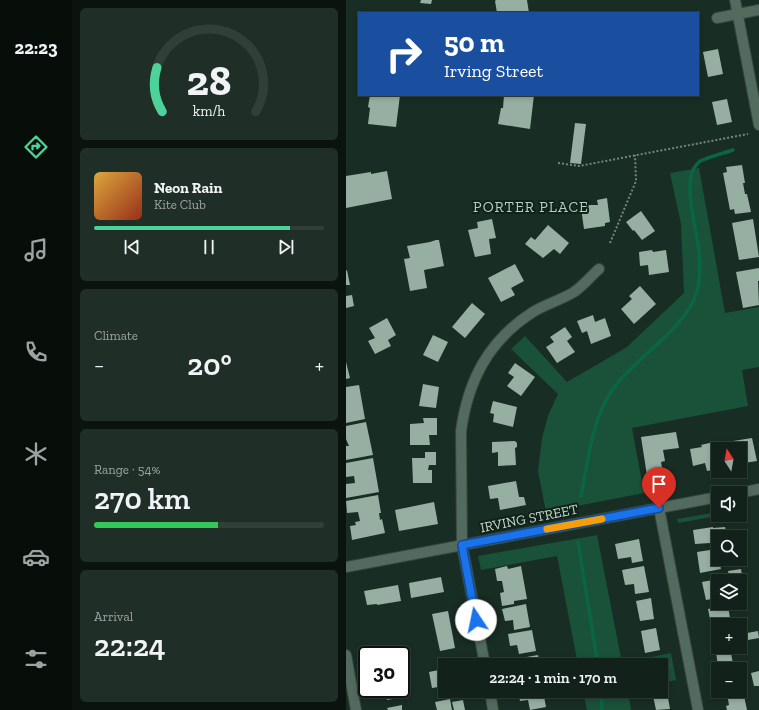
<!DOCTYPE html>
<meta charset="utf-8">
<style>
body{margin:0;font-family:"Zilla Slab",serif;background:#1f2f27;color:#f1f3f6;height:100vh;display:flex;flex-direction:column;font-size:15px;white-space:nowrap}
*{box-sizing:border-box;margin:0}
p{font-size:13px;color:#9ca4a2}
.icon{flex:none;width:22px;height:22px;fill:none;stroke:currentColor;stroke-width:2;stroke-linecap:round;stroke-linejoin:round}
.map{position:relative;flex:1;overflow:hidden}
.side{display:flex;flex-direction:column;gap:8px;padding:8px;background:#0a130e;width:274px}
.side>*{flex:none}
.top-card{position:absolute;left:12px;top:12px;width:341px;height:84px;border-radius:0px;box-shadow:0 2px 6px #0003,0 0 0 1px #313f39;background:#1a4fa0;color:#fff;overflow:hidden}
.needle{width:26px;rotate:349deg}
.buttons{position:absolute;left:365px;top:442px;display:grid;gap:8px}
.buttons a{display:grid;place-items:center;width:36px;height:36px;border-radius:0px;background:#12221a;box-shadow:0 2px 6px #0003,0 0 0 1px #313f39;font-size:20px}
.speed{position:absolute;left:12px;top:646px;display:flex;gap:8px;font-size:20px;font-weight:700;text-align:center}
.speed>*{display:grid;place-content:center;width:52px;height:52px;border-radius:50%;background:#12221a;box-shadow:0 2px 6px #0003,0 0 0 1px #313f39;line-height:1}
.speed .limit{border:2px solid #111;border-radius:6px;background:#fff;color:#111}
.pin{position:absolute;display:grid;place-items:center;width:34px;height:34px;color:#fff;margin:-41px -17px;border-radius:50% 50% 50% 0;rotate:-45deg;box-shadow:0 0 4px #0007}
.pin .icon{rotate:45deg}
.me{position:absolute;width:44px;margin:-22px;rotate:349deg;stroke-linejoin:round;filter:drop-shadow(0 0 3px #0008)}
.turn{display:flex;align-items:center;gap:14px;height:84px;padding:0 20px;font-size:18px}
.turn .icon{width:52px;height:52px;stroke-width:2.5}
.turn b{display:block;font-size:28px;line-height:34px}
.big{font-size:30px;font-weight:600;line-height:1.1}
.side .widget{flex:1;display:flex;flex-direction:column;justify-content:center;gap:6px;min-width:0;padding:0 14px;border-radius:6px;background:#1f2f27}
.side .dial{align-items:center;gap:0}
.dial svg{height:104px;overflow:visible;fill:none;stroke:#313f39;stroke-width:7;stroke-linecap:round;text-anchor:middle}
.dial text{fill:#f1f3f6;stroke:none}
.song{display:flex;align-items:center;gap:12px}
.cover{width:48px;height:48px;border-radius:6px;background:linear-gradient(135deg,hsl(40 70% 55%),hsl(10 70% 35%))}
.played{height:4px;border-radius:2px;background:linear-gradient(90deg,#4dd39a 85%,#313f39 85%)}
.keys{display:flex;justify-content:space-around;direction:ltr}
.heat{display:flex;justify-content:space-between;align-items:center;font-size:22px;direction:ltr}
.charge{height:6px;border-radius:3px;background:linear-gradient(90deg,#34c759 54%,#313f39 0)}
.trip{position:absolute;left:92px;top:658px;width:230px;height:40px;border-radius:0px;background:#12221a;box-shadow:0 2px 6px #0003,0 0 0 1px #313f39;font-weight:600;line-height:40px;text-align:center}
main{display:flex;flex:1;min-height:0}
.tabs{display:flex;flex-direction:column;width:72px;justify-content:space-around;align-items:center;background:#070e0a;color:#9ca4a2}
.tabs .icon{width:28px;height:28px}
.tabs .selected{color:#4dd39a}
.tabs b{font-size:18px;color:#f1f3f6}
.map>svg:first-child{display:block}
</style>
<main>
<nav class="tabs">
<b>22:23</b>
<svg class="icon selected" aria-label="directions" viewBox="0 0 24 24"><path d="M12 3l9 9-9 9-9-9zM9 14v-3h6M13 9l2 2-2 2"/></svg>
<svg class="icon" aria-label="music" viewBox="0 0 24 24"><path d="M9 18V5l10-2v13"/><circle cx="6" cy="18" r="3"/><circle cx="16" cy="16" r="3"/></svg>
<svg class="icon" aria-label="phone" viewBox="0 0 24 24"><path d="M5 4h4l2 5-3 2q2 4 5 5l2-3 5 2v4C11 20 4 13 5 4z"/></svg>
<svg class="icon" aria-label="climate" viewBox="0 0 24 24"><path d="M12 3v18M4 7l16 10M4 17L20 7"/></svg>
<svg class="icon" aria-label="car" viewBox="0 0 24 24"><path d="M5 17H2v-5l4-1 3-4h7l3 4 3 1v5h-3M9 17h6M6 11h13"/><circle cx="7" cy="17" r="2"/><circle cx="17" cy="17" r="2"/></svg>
<svg class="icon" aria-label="filters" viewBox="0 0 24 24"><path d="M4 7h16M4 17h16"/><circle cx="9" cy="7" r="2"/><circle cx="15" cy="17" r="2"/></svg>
</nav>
<section class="side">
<div class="widget dial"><svg viewBox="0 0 100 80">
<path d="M14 69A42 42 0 1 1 86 69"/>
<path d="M14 69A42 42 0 0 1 10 35" stroke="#4dd39a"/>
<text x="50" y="56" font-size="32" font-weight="700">28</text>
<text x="50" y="72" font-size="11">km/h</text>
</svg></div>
<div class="widget">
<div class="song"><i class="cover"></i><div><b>Neon Rain</b><p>Kite Club</p></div></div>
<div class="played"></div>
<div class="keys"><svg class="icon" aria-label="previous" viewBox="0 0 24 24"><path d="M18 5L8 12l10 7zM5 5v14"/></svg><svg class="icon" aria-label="pause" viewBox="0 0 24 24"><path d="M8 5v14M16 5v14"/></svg><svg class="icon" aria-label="next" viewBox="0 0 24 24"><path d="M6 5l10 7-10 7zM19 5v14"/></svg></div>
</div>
<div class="widget"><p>Climate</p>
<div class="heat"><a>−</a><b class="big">20°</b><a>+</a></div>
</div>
<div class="widget"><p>Range · 54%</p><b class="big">270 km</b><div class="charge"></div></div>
<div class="widget"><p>Arrival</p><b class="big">22:24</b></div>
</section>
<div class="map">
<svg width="413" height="710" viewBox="0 0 413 710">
<rect width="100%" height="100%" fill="#182d23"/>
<!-- green -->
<g fill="#1a5139">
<path d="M353 168 379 313 413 307V367L396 370 402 406 286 428 298 493 200 512 192 471 196 438 202 416 212 394 165 349 179 336 221 382 281 347 338 293 335 224 324 173Z"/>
<path d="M372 512V515H376L332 523 331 519Z"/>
<path d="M251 535 276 663 325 653 330 680 315 683V665H232L211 556 135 570 132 556Z"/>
<path d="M237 691H282L285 710H241Z"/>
</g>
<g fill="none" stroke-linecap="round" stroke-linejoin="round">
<!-- stream -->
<g stroke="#096544" stroke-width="3.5">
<path d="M235 496C242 462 245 425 263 395 285 359 338 332 351 292 354 281 354 265 353 253 352 230 333 179 353 162 358 158 379 153 387 150"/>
<path d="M232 542 252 665"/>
<path d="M315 667 324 665"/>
<path d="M255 691 256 710"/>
</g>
</g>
<!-- building -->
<g fill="#97afa2">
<path d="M75 0H86L85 4 74 3Z"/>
<path d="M150 0H181L183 13H151L149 1Z"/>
<path d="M372 49 377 74 362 77 357 52Z"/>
<path d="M24 95H54L50 127 22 124 24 108 22 107Z"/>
<path d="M158 95H188L184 129 152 124 155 108H157Z"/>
<path d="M381 99 386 122 371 125 366 102Z"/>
<path d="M229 123 240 124 235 164 224 163Z"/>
<path d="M396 165 399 183H397L399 194H401L405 212 389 214 388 209 384 210 377 173 381 172 380 167Z"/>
<path d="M41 171 46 199 0 208V176L25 172V174Z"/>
<path d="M261 198 264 222 259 223V226L238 229 235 208 241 207V205H252L251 200Z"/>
<path d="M295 211 309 231 296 240 288 230 287 231 280 222Z"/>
<path d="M146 219 150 238 143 239 145 254 129 257 122 230 132 228 131 222Z"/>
<path d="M407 219 413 257 393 260 386 223Z"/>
<path d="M202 225 223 243 214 254 208 249 197 258 179 244 185 237 189 240Z"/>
<path d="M90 240H93L98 266 78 270 81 288 64 291 58 259 64 258 61 246 84 242Z"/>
<path d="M306 250 307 252 320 250 323 272 303 275 302 265 294 266 293 252Z"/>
<path d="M169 264 178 281 165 288 169 295 155 302 142 278Z"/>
<path d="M413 268V281H412L413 305 397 308 390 272Z"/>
<path d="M1 270 4 285H0V271Z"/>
<path d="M294 286 310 304 288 324 275 309 286 299 283 296Z"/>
<path d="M6 295 8 306 0 308V296Z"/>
<path d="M126 303 139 314 119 338 106 327Z"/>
<path d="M247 315 249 322 259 318 265 336 245 344 241 331 236 333 231 321Z"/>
<path d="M41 318 50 335 42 340 45 346 29 354 22 341 29 338 23 328Z"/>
<path d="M219 327 226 337 221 341 229 352 211 363 200 347 208 342 204 337Z"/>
<path d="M87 335 102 342 92 362 77 355Z"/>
<path d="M0 362 4 378 0 379Z"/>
<path d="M169 363 189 377 175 396 161 386 168 377 162 373Z"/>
<path d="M77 384 93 387 90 408 73 406Z"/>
<path d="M13 385 19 419 0 423V387Z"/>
<path d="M147 401 171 407 167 427 147 422 148 414 144 413Z"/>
<path d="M77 418H91V435H83L84 445H64V424L78 423Z"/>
<path d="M20 422 27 455 0 460V446H3L0 439V426Z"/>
<path d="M330 432 333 448 317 450 319 461 315 462 318 479 316 480 317 483 304 485 303 482H302L295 437Z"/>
<path d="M406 438 411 461 398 463 397 457 394 458V449H382L381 442Z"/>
<path d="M169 441 171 443V447L169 448 170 465 152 466V452L146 453V442Z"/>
<path d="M372 441 373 449H372V469L361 471 359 463 347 466 344 449 356 447 355 445Z"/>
<path d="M79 452H90V465H83L82 470H86V483H67L66 458H79Z"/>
<path d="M27 458 33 492 0 498V484L9 483 8 476 0 477V463Z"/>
<path d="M170 481 173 497H178L180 505 154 510 152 498 144 499 142 486Z"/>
<path d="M32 495 35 513H33L34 520 36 519 39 533 6 540 4 526 10 525 9 522 14 521 12 512 1 513 0 501Z"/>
<path d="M88 502 92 524 53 531 49 510Z"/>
<path d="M367 527V528L379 527 381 537H372V539L364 541V543L349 544 347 530Z"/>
<path d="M293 539 297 561 286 563 285 557 272 559 269 544Z"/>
<path d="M364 550 365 556 372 555 375 569 354 573 351 552Z"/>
<path d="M161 566 162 569 175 566 181 599 168 601V604L156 606 154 593 158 592 156 581H151L149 569Z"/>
<path d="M298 566 303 592 289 594 288 584 279 585 276 570Z"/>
<path d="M395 569 397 581H384L382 571Z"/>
<path d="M95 577 98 592 65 598 63 583Z"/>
<path d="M372 579V598L360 600 356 582Z"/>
<path d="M52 585 55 601 31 605V604L21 605 18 591Z"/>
<path d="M305 598 308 619 294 621 290 601Z"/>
<path d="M180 604 184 627 168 630 167 620 159 621 156 609Z"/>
<path d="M382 605 385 625H372V627L366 629 362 609Z"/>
<path d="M102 611 109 648 94 651 86 614Z"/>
<path d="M310 628 314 650 299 653 295 631Z"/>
<path d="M186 630 190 651 173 654 171 645 164 646 162 634Z"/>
<path d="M412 631 413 638 402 640 401 633Z"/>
<path d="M40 645 42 655H30L28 647Z"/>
<path d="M369 645H372V647H384L387 664 372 666Z"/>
<path d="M192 655 194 665H176L175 658Z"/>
<path d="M98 669 99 686 86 688 83 672Z"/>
<path d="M413 671V686H408L405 673Z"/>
<path d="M60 682 63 696 41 700 39 689H55V683Z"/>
<path d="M320 687 324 709 310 710 306 691H315V688Z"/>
<path d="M172 691H197L200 707 184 710 182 700 174 701Z"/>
<path d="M397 691 401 710H381L380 706 383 705 381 694Z"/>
<path d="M104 699 106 710H91L89 702Z"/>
<path d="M117 700 119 710H108L106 702Z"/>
<path d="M56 705V710H42L41 708Z"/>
</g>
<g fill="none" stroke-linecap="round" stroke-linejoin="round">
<defs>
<g id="minor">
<path d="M389 0 413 125"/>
<path d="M371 18 413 10"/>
<path d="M394 493 413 489"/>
<path d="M313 508 352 710"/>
<path d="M0 567 372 497"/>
<path d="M0 655 10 710"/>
<path d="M139 665 116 545 115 431C122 380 143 340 187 312 200 304 215 300 228 292 237 286 245 276 253 269"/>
<path d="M144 691 147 710"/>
</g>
</defs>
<!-- minor casing -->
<use href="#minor" stroke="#37473f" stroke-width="12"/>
<!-- path -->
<g stroke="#77877f" stroke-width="2" stroke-dasharray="2 2" stroke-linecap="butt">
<path d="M212 163 233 166 402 134"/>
<path d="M264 243 290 181 289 155"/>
</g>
<!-- minor -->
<use href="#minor" stroke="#536a5e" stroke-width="10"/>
</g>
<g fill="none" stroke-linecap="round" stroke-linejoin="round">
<defs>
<path id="route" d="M130 620 116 545 313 508"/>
</defs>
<!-- route casing -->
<use href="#route" stroke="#114b97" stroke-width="10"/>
<!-- route -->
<use href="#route" stroke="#1a73e8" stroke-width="7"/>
<!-- slow -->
<path stroke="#f59e0b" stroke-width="7" d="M201 529 256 519"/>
</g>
<g text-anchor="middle" stroke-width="4" stroke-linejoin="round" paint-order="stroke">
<!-- street labels -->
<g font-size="14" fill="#cad6cf" stroke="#0f2319">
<text transform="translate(183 518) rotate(-11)" y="5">IRVING STREET</text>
</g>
<!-- neighbourhood labels -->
<g font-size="15" letter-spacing="1" fill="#b6cfc1" stroke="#0f2319">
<text x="185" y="212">PORTER PLACE</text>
</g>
</g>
</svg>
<div class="buttons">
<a><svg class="needle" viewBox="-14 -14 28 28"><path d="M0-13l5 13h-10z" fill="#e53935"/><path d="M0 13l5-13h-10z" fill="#9ca4a2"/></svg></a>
<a><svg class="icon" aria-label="sound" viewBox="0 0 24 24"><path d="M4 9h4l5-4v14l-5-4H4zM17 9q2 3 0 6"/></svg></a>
<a><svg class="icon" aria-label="search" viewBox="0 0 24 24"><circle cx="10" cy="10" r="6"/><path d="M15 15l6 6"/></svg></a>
<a><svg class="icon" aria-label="layers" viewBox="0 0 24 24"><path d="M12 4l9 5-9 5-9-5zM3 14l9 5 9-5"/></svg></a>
<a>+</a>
<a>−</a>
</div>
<div class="speed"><div class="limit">30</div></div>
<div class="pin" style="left:313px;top:508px;background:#d93025"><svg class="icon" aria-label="arrive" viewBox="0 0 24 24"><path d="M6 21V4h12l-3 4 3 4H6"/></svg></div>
<svg class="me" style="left:130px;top:620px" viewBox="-20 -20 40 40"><circle r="19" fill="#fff"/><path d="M0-13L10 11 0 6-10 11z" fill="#1a73e8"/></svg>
<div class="trip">22:24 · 1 min · 170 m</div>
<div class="top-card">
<div class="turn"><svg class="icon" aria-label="right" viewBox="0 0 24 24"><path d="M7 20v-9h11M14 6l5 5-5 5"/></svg><div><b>50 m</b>Irving Street</div></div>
</div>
</div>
</main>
